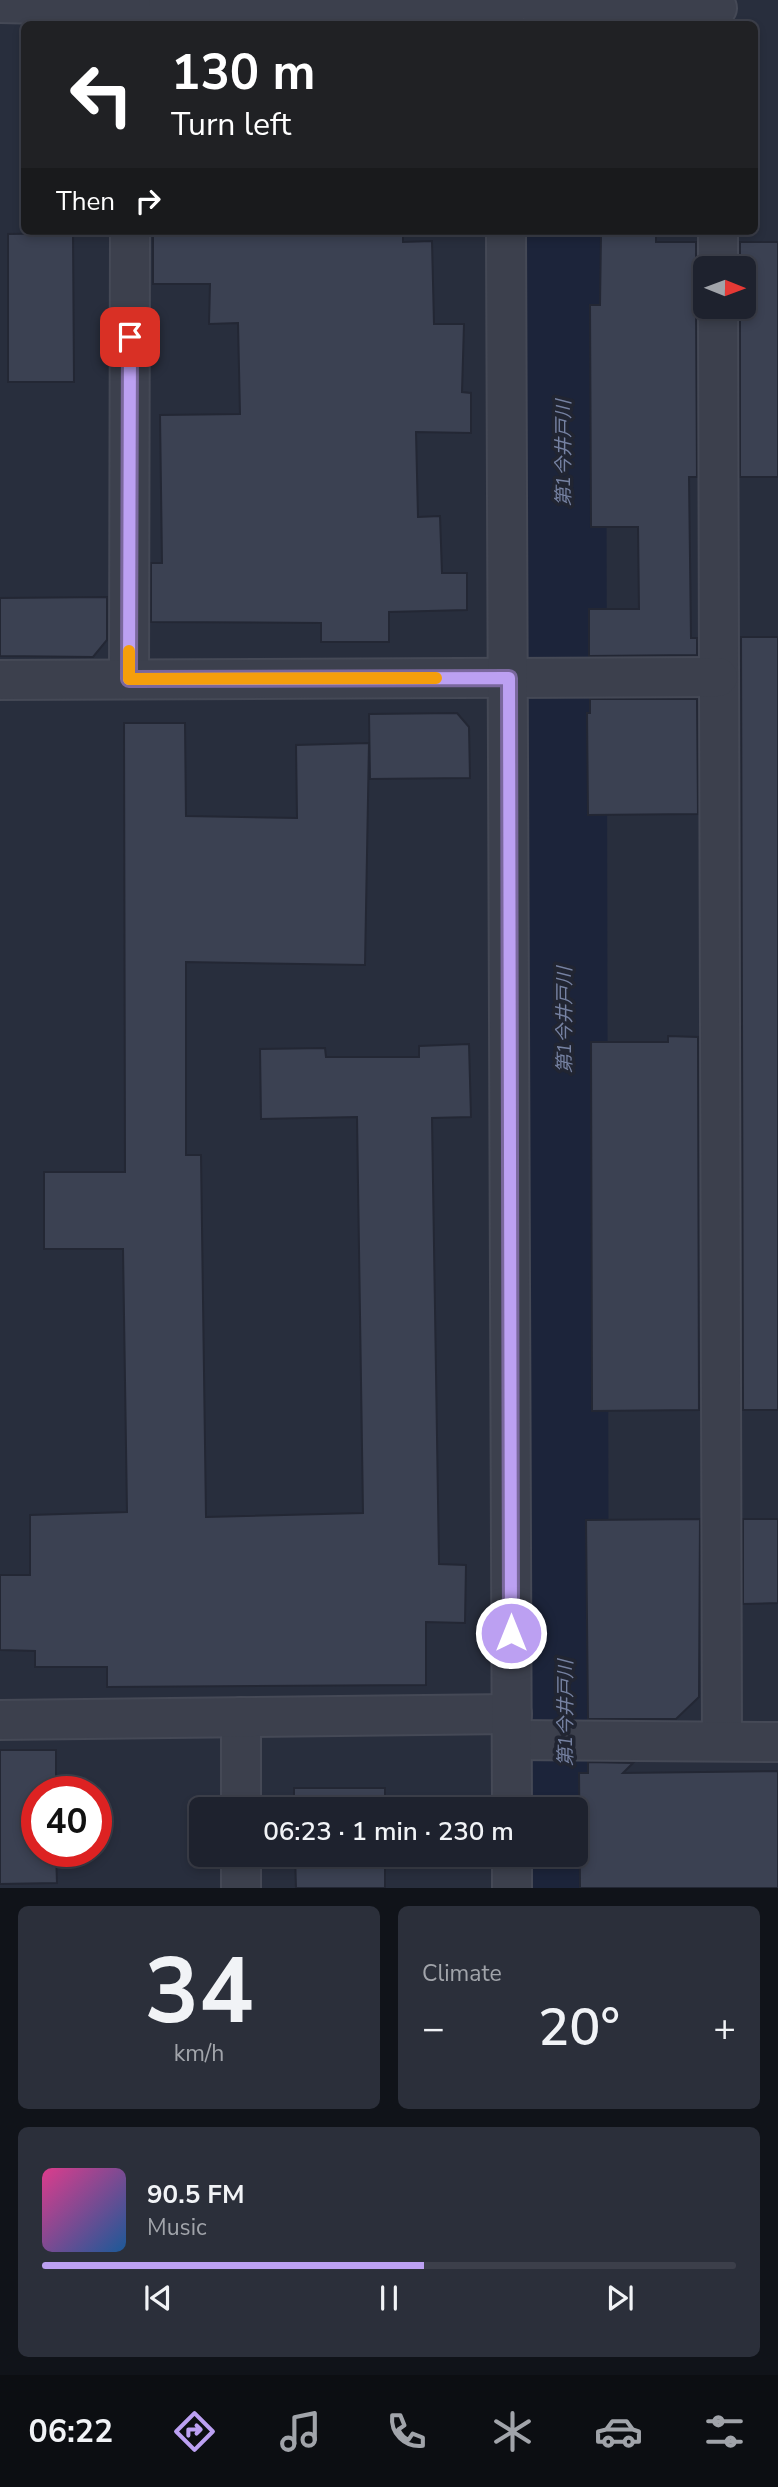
<!DOCTYPE html>
<meta charset="utf-8">
<style>
body{margin:0;font-family:"Nunito Sans","Noto Sans JP",sans-serif;background:#2b2f3a;color:#f1f3f6;height:100vh;display:flex;flex-direction:column;font-size:26px;white-space:nowrap}
*{box-sizing:border-box;margin:0}
p{font-size:23px;color:#a1a4aa}
.icon{flex:none;width:38px;height:38px;fill:none;stroke:currentColor;stroke-width:2;stroke-linecap:round;stroke-linejoin:round}
.map{position:relative;height:1888px;overflow:hidden}
.panel{display:flex;flex-direction:column;gap:18px;padding:18px;background:#101319;flex:1}
.panel>*{flex:none}
.banner{position:absolute;left:21px;top:21px;width:737px;height:214px;border-radius:10px;box-shadow:0 4px 10px #0003,0 0 0 2px #3c3f4a;background:#202124;color:#fff;overflow:hidden}
.needle{width:46px;rotate:91deg}
.tools{position:absolute;left:693px;top:256px;display:grid;gap:14px}
.tools a{display:grid;place-items:center;width:63px;height:63px;border-radius:10px;background:#1e222e;box-shadow:0 4px 10px #0003,0 0 0 2px #3c3f4a;font-size:35px}
.speed{position:absolute;left:21px;top:1776px;display:flex;gap:14px;font-size:35px;font-weight:700;text-align:center}
.speed>*{display:grid;place-content:center;width:91px;height:91px;border-radius:50%;background:#1e222e;box-shadow:0 4px 10px #0003,0 0 0 2px #3c3f4a;line-height:1}
.speed .limit{border:10px solid #d22;background:#fff;color:#111}
.pin{position:absolute;display:grid;place-items:center;width:60px;height:60px;color:#fff;margin:-30px;border-radius:14px;box-shadow:0 4px 10px #0006}
.me{position:absolute;width:77px;margin:-38px;rotate:0deg;stroke-linejoin:round;filter:drop-shadow(0 0 5px #0008)}
.turn{display:flex;align-items:center;gap:24px;height:147px;padding:0 35px;font-size:32px}
.turn .icon{width:91px;height:91px;stroke-width:2.5}
.turn b{display:block;font-size:49px;line-height:60px}
.then{display:flex;align-items:center;height:66px;padding:0 35px;background:#0003;gap:14px;font-size:26px}
.big{font-size:52px;font-weight:600;line-height:1.1}
.panel .card{flex:1;display:flex;flex-direction:column;justify-content:center;gap:10px;min-width:0;padding:0 24px;border-radius:10px;background:#2b2f3a}
.panel .dial{align-items:center;gap:0}
.dial b{font-size:91px;line-height:1}
.song{display:flex;align-items:center;gap:21px}
.cover{width:84px;height:84px;border-radius:10px;background:linear-gradient(135deg,hsl(330 70% 55%),hsl(210 70% 35%))}
.played{height:7px;border-radius:4px;background:linear-gradient(90deg,#bca0f2 55%,#3c3f4a 55%)}
.keys{display:flex;justify-content:space-around;direction:ltr}
.heat{display:flex;justify-content:space-between;align-items:center;font-size:38px;direction:ltr}
.panel .tiles{flex:1;display:grid;gap:18px;grid-template-columns:1fr 1fr}
.card:last-child{grid-column:span 2}
.trip{position:absolute;left:189px;top:1797px;width:399px;height:70px;border-radius:10px;background:#1e222e;box-shadow:0 4px 10px #0003,0 0 0 2px #3c3f4a;font-weight:600;line-height:70px;text-align:center}
.tabs{display:flex;height:112px;justify-content:space-around;align-items:center;background:#0c0e12;color:#a1a4aa}
.tabs .icon{width:49px;height:49px}
.tabs .current{color:#bca0f2}
.tabs b{font-size:32px;color:#f1f3f6}
.map>svg:first-child{display:block}
</style>
<div class="map">
<svg width="778" height="1889" viewBox="0 0 778 1889">
<rect width="100%" height="100%" fill="#282e3d"/>
<g fill="none" stroke-linecap="round" stroke-linejoin="round">
<!-- river -->
<g stroke="#1c243a" stroke-width="88">
<path d="M562 231 565 1810"/>
<path d="M565 1855V1889"/>
</g>
</g>
<!-- building -->
<g fill="#3b4152" stroke="#232734" stroke-width="2">
<path d="M153 231H403V242L432 241 434 324H464L462 392 471 393V433L416 432 418 517 440 516 442 573H467V610L389 612V642H321V623L151 622V563H162L160 415 240 414 238 323 209 324 210 284H153Z"/>
<path d="M73 233 74 382H8V234Z"/>
<path d="M601 234 656 235V242H696V269L699 278 705 285 696 306 697 477H689L691 638H697V655L589 656V609H639L638 527H591L590 305H600Z"/>
<path d="M740 242H778V477H740V306H744V268H740Z"/>
<path d="M107 597V640L93 657 0 656V598Z"/>
<path d="M741 637H778V1410H743Z"/>
<path d="M590 699H697L698 814 588 815 587 713H590Z"/>
<path d="M457 713 469 727 470 778 370 779 369 714Z"/>
<path d="M124 723H185L186 816 297 818 296 745 369 743 365 965 186 962V1155H201L206 1517 363 1513 357 1117 261 1119 260 1049 325 1048 326 1057H419V1046L469 1044 471 1117 432 1118 439 1564 466 1565 465 1623 426 1622V1685L107 1687V1667H35V1651L0 1650V1575H30V1515L127 1512 123 1249H44V1172H125Z"/>
<path d="M668 1036 698 1037 699 1410 592 1411 591 1042H668Z"/>
<path d="M700 1519 699 1697 676 1719H588L586 1520Z"/>
<path d="M743 1519H778V1603L743 1604Z"/>
<path d="M0 1750H56V1792H37V1852H56L57 1883 0 1884Z"/>
<path d="M588 1762 633 1763 623 1773 778 1771V1888H580L579 1773H588Z"/>
<rect x="294" y="1788" width="91" height="22"/>
<path d="M295 1855H385V1888H296Z"/>
</g>
<g fill="none" stroke-linecap="round" stroke-linejoin="round">
<defs>
<g id="minor">
<path d="M131 0V6L504 8"/>
<path d="M527 0 717 8"/>
<path d="M0 3 131 6V24"/>
<path d="M718 231V268"/>
<path d="M718 306 722 1741"/>
<path d="M129 679 130 231"/>
<path d="M0 680 718 677"/>
<path d="M241 1717V1810"/>
<path d="M0 1720 512 1714"/>
<path d="M512 1740 778 1742"/>
<path d="M241 1855V1889"/>
</g>
<g id="tertiary">
<path d="M504 24V0"/>
<path d="M506 231 512 1810"/>
<path d="M512 1855V1889"/>
</g>
</defs>
<!-- minor casing -->
<use href="#minor" stroke="#454956" stroke-width="42"/>
<!-- tertiary casing -->
<use href="#tertiary" stroke="#454956" stroke-width="42"/>
<!-- minor -->
<use href="#minor" stroke="#3c404d" stroke-width="38"/>
<!-- tertiary -->
<use href="#tertiary" stroke="#3c404d" stroke-width="38"/>
</g>
<g fill="none" stroke-linecap="round" stroke-linejoin="round">
<defs>
<path id="route" d="M130 337 129 679 509 678 511 1633"/>
</defs>
<!-- route casing -->
<use href="#route" stroke="#7a689d" stroke-width="18"/>
<!-- route -->
<use href="#route" stroke="#bca0f2" stroke-width="12"/>
<!-- slow -->
<path stroke="#f59e0b" stroke-width="12" d="M129 651V679L436 678"/>
</g>
<g text-anchor="middle" stroke-width="7" stroke-linejoin="round" paint-order="stroke">
<!-- water labels -->
<g font-size="19" font-style="italic" fill="#7682a2" stroke="#212532">
<text transform="translate(563 453) rotate(-90)" y="7">第1今井戸川</text>
<text transform="translate(564 1020) rotate(-90)" y="7">第1今井戸川</text>
<text transform="translate(565 1713) rotate(-90)" y="7">第1今井戸川</text>
</g>
</g>
</svg>
<div class="tools">
<a><svg class="needle" viewBox="-14 -14 28 28"><path d="M0-13l5 13h-10z" fill="#e53935"/><path d="M0 13l5-13h-10z" fill="#a1a4aa"/></svg></a>
</div>
<div class="speed"><div class="limit">40</div></div>
<div class="pin" style="left:130px;top:337px;background:#d93025"><svg class="icon" aria-label="arrive" viewBox="0 0 24 24"><path d="M6 21V4h12l-3 4 3 4H6"/></svg></div>
<svg class="me" style="left:511px;top:1633px" viewBox="-20 -20 40 40"><circle r="17" fill="#bca0f2" stroke="#fff" stroke-width="3"/><path d="M0-11L8 9 0 5-8 9z" fill="#fff"/></svg>
<div class="trip">06:23 · 1 min · 230 m</div>
<div class="banner">
<div class="turn"><svg class="icon" aria-label="left" viewBox="0 0 24 24"><path d="M17 20v-9H6M10 6l-5 5 5 5"/></svg><div><b>130 m</b>Turn left</div></div>
<div class="then">Then<svg class="icon" aria-label="right" viewBox="0 0 24 24"><path d="M7 20v-9h11M14 6l5 5-5 5"/></svg></div>
</div>
</div>
<section class="panel">
<div class="tiles">
<div class="card dial"><b>34</b><p>km/h</p></div>
<div class="card"><p>Climate</p>
<div class="heat"><a>−</a><b class="big">20°</b><a>+</a></div>
</div>
<div class="card">
<div class="song"><i class="cover"></i><div><b>90.5 FM</b><p>Music</p></div></div>
<div class="played"></div>
<div class="keys"><svg class="icon" aria-label="previous" viewBox="0 0 24 24"><path d="M18 5L8 12l10 7zM5 5v14"/></svg><svg class="icon" aria-label="pause" viewBox="0 0 24 24"><path d="M8 5v14M16 5v14"/></svg><svg class="icon" aria-label="next" viewBox="0 0 24 24"><path d="M6 5l10 7-10 7zM19 5v14"/></svg></div>
</div>
</div>
</section>
<nav class="tabs">
<b>06:22</b>
<svg class="icon current" aria-label="directions" viewBox="0 0 24 24"><path d="M12 3l9 9-9 9-9-9zM9 14v-3h6M13 9l2 2-2 2"/></svg>
<svg class="icon" aria-label="music" viewBox="0 0 24 24"><path d="M9 18V5l10-2v13"/><circle cx="6" cy="18" r="3"/><circle cx="16" cy="16" r="3"/></svg>
<svg class="icon" aria-label="phone" viewBox="0 0 24 24"><path d="M5 4h4l2 5-3 2q2 4 5 5l2-3 5 2v4C11 20 4 13 5 4z"/></svg>
<svg class="icon" aria-label="climate" viewBox="0 0 24 24"><path d="M12 3v18M4 7l16 10M4 17L20 7"/></svg>
<svg class="icon" aria-label="car" viewBox="0 0 24 24"><path d="M5 17H2v-5l4-1 3-4h7l3 4 3 1v5h-3M9 17h6M6 11h13"/><circle cx="7" cy="17" r="2"/><circle cx="17" cy="17" r="2"/></svg>
<svg class="icon" aria-label="filters" viewBox="0 0 24 24"><path d="M4 7h16M4 17h16"/><circle cx="9" cy="7" r="2"/><circle cx="15" cy="17" r="2"/></svg>
</nav>
